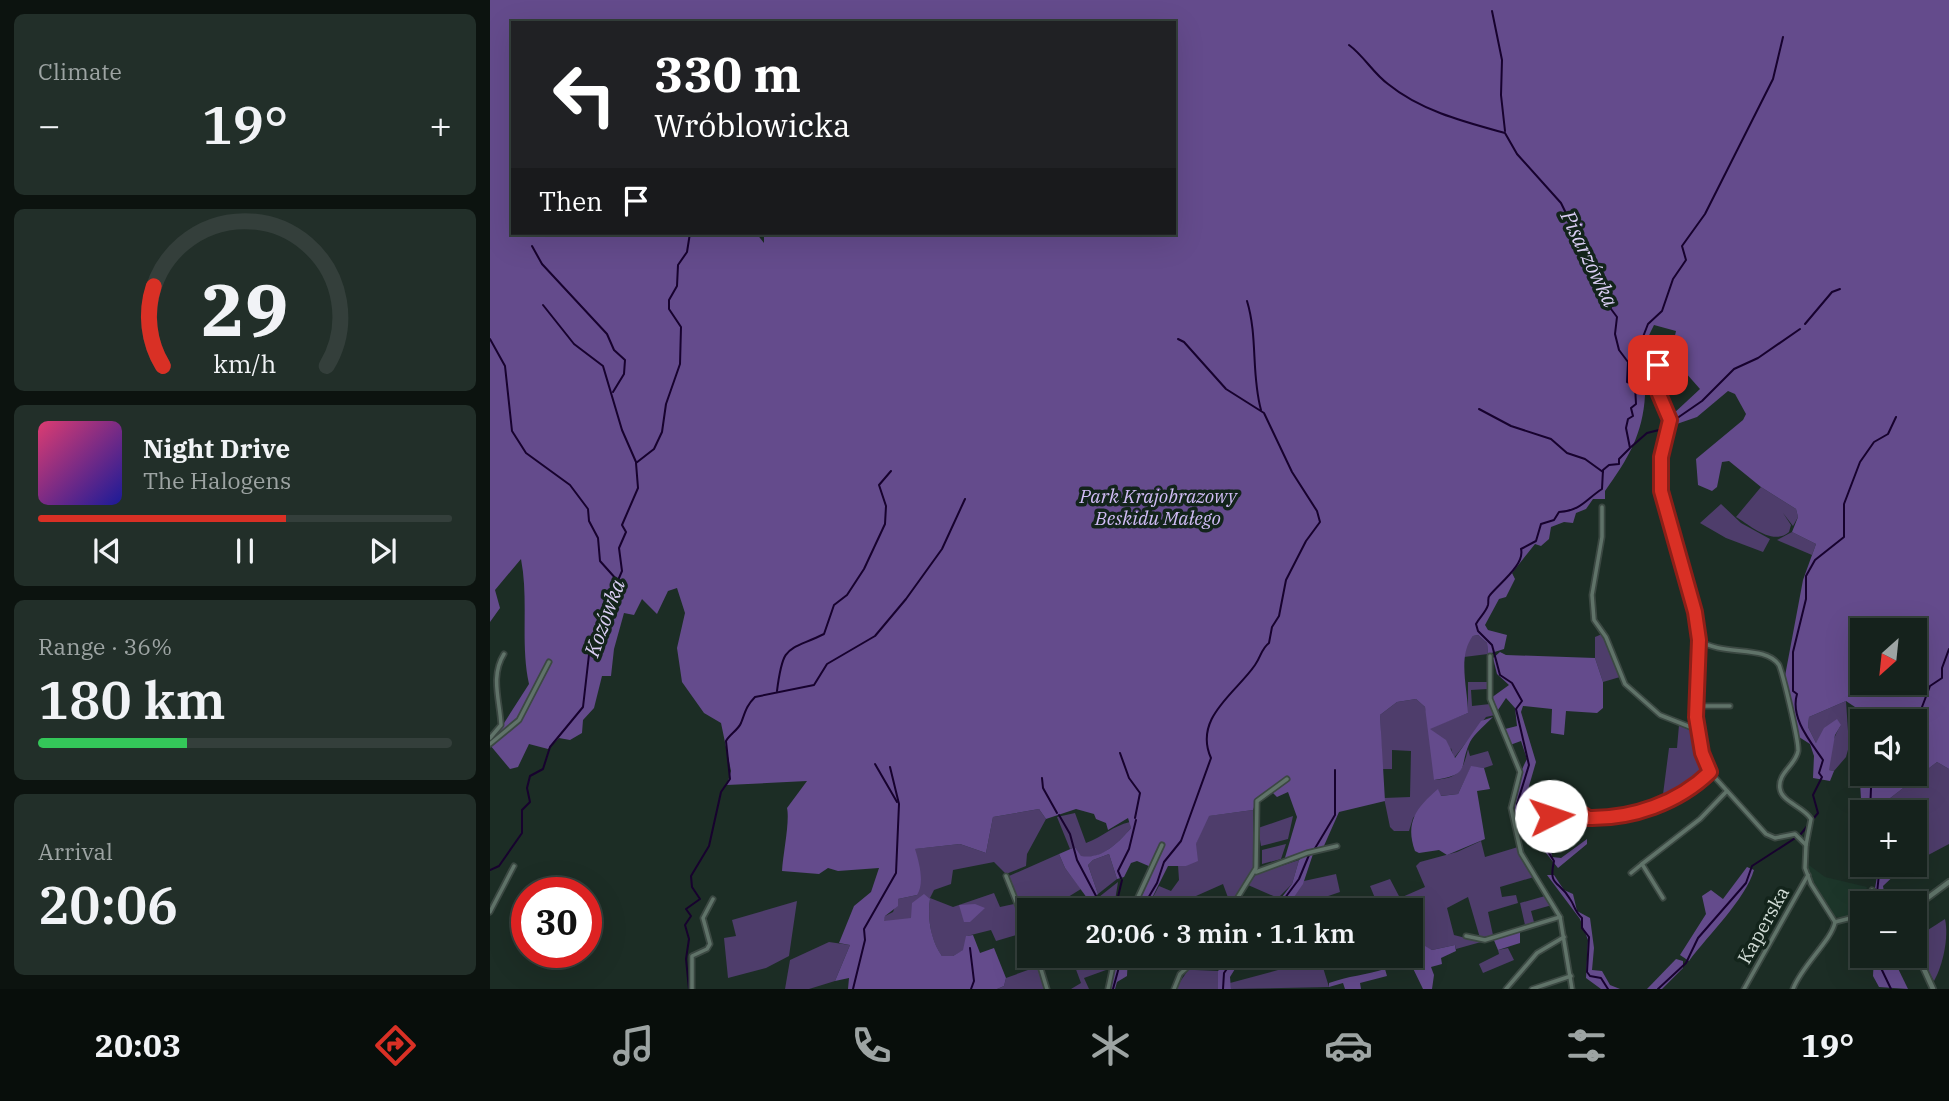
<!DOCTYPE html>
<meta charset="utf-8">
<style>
body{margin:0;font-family:"IBM Plex Serif",serif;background:#222f29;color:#f1f3f6;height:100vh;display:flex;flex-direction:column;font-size:26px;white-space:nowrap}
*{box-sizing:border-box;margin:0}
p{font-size:23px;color:#9da4a3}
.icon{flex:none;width:38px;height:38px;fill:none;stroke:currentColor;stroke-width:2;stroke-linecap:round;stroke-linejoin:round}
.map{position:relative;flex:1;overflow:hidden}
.sheet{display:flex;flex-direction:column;gap:14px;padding:14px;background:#0c130f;width:490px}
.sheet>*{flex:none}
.top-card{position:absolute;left:21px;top:21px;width:665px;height:214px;border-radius:0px;box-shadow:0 7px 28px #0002,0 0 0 2px #343f3b;background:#202124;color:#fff;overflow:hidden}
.needle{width:46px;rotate:207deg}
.tools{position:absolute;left:1360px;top:618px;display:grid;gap:14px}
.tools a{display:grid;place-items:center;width:77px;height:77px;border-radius:0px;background:#15221c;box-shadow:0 7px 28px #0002,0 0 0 2px #343f3b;font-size:35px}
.speed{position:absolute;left:21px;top:877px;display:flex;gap:14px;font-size:35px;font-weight:700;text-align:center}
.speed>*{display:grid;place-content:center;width:91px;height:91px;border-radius:50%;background:#15221c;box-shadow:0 7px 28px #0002,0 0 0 2px #343f3b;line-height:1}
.speed .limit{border:10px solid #d22;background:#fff;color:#111}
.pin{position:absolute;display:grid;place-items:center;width:60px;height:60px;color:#fff;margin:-30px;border-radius:14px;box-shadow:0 4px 10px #0006}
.me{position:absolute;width:77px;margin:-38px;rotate:86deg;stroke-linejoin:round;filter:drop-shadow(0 0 5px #0008)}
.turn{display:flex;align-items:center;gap:24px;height:147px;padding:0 28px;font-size:32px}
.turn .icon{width:91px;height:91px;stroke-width:2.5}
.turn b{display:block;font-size:49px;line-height:60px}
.then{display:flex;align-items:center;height:66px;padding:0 28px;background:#0003;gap:14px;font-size:26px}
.big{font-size:52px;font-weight:600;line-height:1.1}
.sheet .card{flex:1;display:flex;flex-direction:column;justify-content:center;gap:10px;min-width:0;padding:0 24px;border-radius:10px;background:#222f29}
.sheet .dial{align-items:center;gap:0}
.dial svg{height:182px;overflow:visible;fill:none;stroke:#343f3b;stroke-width:7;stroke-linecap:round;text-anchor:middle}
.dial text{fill:#f1f3f6;stroke:none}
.song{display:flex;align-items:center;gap:21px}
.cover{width:84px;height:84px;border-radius:10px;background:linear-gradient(135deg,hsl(340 70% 55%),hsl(240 70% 35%))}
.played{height:7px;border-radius:4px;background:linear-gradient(90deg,#d93025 60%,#343f3b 60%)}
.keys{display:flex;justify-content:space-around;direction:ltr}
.heat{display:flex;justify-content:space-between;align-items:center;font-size:38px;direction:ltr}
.charge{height:10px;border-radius:5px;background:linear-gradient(90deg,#34c759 36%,#343f3b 0)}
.trip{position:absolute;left:527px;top:898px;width:406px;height:70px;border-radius:0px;background:#15221c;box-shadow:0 7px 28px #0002,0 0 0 2px #343f3b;font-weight:600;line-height:70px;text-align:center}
.tabs{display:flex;height:112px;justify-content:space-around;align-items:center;background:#080e0b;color:#9da4a3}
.tabs .icon{width:49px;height:49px}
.tabs .selected{color:#d93025}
.tabs b{font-size:32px;color:#f1f3f6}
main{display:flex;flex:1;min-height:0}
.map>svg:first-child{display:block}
</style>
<main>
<section class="sheet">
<div class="card"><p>Climate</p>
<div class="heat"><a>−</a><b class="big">19°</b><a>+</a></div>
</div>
<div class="card dial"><svg viewBox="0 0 100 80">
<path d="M14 69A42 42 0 1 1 86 69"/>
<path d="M14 69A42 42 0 0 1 10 34" stroke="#d93025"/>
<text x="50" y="56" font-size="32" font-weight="700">29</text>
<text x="50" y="72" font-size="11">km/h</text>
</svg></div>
<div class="card">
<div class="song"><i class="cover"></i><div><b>Night Drive</b><p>The Halogens</p></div></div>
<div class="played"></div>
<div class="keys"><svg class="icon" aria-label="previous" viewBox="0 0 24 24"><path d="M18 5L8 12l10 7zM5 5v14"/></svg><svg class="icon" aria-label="pause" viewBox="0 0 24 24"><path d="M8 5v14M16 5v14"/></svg><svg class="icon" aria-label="next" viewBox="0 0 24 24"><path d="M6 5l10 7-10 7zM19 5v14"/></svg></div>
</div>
<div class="card"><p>Range · 36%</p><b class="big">180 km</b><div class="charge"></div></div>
<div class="card"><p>Arrival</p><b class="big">20:06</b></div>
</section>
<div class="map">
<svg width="1459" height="989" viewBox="0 0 1459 989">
<rect width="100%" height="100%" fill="#1c2d25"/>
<!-- built -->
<path fill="#1d362a" d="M1316 863 1335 877 1377 887 1372 910 1356 919 1343 916 1322 883Z"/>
<!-- green -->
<g fill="#4e3d6b">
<path d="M1271 487 1306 509 1308 517 1303 526 1293 513 1301 525 1299 532C1283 546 1261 526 1246 517Z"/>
<path d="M1231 504 1251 523 1280 539 1273 552 1236 538 1210 523Z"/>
<path d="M1302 532 1326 544 1322 555 1287 540Z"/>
<path d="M1112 634 1130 677 1113 682 1105 658V637Z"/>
<path d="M988 635 997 643 998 654 974 657 977 643 983 636Z"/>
<path d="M978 682H998L997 689 981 690 982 706 1000 704 1005 715 996 717 964 758 961 748 944 780C968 778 973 772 978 749L980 756 998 751 1003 765 994 768 981 767 968 794 950 796 948 790 923 818 919 831H904L900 827 894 798 920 797 921 751 902 750V769H892L890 715 907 702 926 699 935 707 940 728 978 713Z"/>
<path d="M1356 701 1359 746 1356 757 1344 771 1339 770C1339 754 1342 739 1351 725L1326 743 1318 727 1319 717Z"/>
<path d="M1189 725 1206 733 1216 772 1187 795 1172 802 1179 748H1187Z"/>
<path d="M1447 762 1459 769V844L1425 862 1424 812H1405L1399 808V799Z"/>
<path d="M549 809 556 819 537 854 536 866 516 874 504 862 463 870 461 884 444 890 440 898 463 907 504 893 510 907 524 904 537 932 506 941 501 930 477 936 474 950 463 956H452C441 942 437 917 440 899L421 919 393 922 395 916 403 912 408 899 427 895 424 849 470 844 496 853 503 817Z"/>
<path d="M763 810V871L745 901 740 903 733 884 706 896 710 910H698L694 899 686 903 688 910H678L676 906 656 910 669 886 681 891 689 880 688 865 696 866 718 816Z"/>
<path d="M585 813 596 843C613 837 622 826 640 822L641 828C629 842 612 860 591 857L585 847 580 849 567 817Z"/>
<path d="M803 816 798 839 771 846 768 828Z"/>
<path d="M991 841 995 857 1028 847 1044 877 1010 887 1012 897 1026 895 1028 903 998 912 1003 935 990 938 978 897 957 908 964 935 991 942 966 949 965 945 942 950 923 942 920 910H897L895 905 889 908 880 886 900 879 910 898 935 887 926 866 930 862 967 852Z"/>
<path d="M796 844 791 859 772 864V850Z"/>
<path d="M569 854 575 868 591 889 570 902 572 910H539L537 924 525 900 519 876Z"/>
<path d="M619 854 627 879 608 894 598 865 603 860Z"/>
<path d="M809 860 802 884 788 898 758 885 766 874Z"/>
<path d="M846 874 850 892 806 907 797 906 814 881Z"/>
<path d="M628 882 624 907 610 910 607 907 612 902 609 897Z"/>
<path d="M1055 896 1062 905 1041 911 1044 922 1035 925 1030 903Z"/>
<path d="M307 901 299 956 276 968 238 978 234 938 246 936 242 920Z"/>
<path d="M1455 919C1459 937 1453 965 1444 981L1432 960 1427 937Z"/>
<path d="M339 942 360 945 345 981 319 989H295L300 960Z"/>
<path d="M1018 948 1024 960 993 973 989 964 1009 954 1008 950Z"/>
<path d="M581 956H601L604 962 617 961 616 970 594 978 599 989H581L591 983Z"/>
<path d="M788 956H842L831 961 839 987 741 989 740 983 788 970 792 966Z"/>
<path d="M549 966 555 989H507L514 986 516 978Z"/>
<path d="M701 966 705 970 728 971V989H685Z"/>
</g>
<!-- forest -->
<g fill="#644b8c" fill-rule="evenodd">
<path d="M0 0H1459V769L1447 762 1399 799V808L1405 812H1372V816L1370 782 1374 774H1424V721H1377L1371 711 1356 701 1319 717 1318 727 1326 743 1334 728 1347 719 1351 725 1345 735 1339 770 1344 771 1340 781 1323 778 1324 756 1320 744 1309 737 1300 709 1295 676 1313 580 1326 544 1302 532 1308 517 1306 509 1271 487 1239 461 1232 462 1227 487 1222 491 1208 485 1206 459 1253 420 1256 414 1245 394 1238 391 1207 417 1181 426 1182 415 1210 389 1180 355 1192 342 1184 340 1186 331 1164 325C1145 362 1157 361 1155 395 1153 434 1138 459 1115 491V499H1103L1096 509 1086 513 1083 523 1074 522 1061 527 1059 539 1051 546 1045 544 1022 573 1025 579 1016 597 1009 599 995 625 998 630 1017 635 1014 649 998 654 997 643 988 635 983 636C967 656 978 689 978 713L940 729 956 740 965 758 991 721 1003 717C996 724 984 734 980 742 968 768 982 774 944 780L935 707 926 699 907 702 890 715 895 801 849 812 833 848 794 861 807 817 798 792 787 797 780 790 767 798 763 810 719 816 706 844 708 861 696 866H678L656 910H644L668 857 661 867 647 861 641 863 634 877 627 879 619 854 603 860 598 865 608 894 600 902 575 868 569 854 585 847 591 856C612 860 629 842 641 828L638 818 618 830 616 823 606 819 604 814 586 809 556 819 549 809 503 817 496 853 470 844 425 849C429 862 435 883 427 895L408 899V906L395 916 394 921 421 918 422 903 434 894 440 899C437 917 441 941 452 956H463L473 950 476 936 483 935 490 953 504 948 516 978 514 986 507 989H358L359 978 345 981 360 945 349 943 364 906 381 892 389 868 348 871 338 868 329 874 292 871C293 854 300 821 297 808L317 781 237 785 241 771 231 723 214 713 192 682 187 648 195 613 187 588 178 591 167 614 152 599 144 615 134 613 124 649 121 676H112L104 708 93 720 92 733 80 740 69 738 58 749 39 744 28 767 20 769 0 745 39 684C30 642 39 601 31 559L5 590 10 608 0 622ZM23 23H684V233H274V243L266 233H23ZM1372 630H1424V682H1372Z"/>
<path d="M1010 652 1016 655 1105 658 1113 682V708L1107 713 1076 711 1074 735 1061 733 1062 709 1033 706 1031 712 1046 762 1037 793V809L1041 822 1048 827 1053 844 1060 845 1062 857 1071 858 1097 839V844L1068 868 1032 823 1029 824C1019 807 1028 775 1037 759L1031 741 1020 745 1015 729 1027 726 1025 708 1016 698 1008 710 1001 698 1019 685 1007 674 1003 658Z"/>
<path d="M981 766 994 768 1000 789 987 791 995 839 957 855 949 850 929 853 925 851C915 822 926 808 948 789L951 796 968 794Z"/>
<path d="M817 854H823L813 884 795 910H782L802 884 809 860Z"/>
<path d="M1389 865H1407L1410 870 1393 886 1395 898 1385 888Z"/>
<path d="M1257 867 1264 870C1255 900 1219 934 1199 961L1190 955 1216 914 1212 896 1221 890 1233 899Z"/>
<path d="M1057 875H1064L1074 890 1083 894 1087 911 1100 918 1104 948 1102 970 1112 971 1120 985 1130 989H1111L1096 978 1098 940 1090 919Z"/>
<path d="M485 904 495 908 480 922H474L469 905Z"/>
<path d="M1030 930V943L1008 950 1003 938Z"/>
<path d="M921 938 942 950 965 945 966 951 951 958 952 964 941 967 944 975 942 989H933L917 956H920Z"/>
<path d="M626 956H638L637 976 627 982 625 989H619Z"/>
<path d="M737 956H753L740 977 741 989H728V971L737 961Z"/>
<path d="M1384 956H1402L1418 989 1389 987 1383 976Z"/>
<path d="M1186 959 1193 961V968L1172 989H1157Z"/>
<path d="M895 969 897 976 870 983 871 989H855L853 983 839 987V983C858 976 876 975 895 969Z"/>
</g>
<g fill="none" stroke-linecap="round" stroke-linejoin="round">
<!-- stream -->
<g stroke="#17022e" stroke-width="2">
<path d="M1002 11 1012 60 1011 95 1015 131"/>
<path d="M859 45C874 56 883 73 898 84 931 111 975 122 1015 133L1027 154 1071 203 1112 287 1119 295 1121 309 1127 317 1125 334 1129 350 1138 362 1137 382 1145 385 1146 404 1141 408 1143 416 1138 419 1136 428 1140 448 1129 459V464L1119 465 1113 470 1112 489C1095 500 1092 510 1069 512L1064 520 1051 524 1046 541 1031 549C1035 564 1011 582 1000 595 997 598 999 601 998 605 996 612 989 618 986 624L988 631 1002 645 1010 675 1022 683 1032 701 1026 709 1039 765 1027 804 1028 813 1045 831 1064 861C1058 887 1069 880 1080 899 1085 906 1084 911 1092 918V928L1099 937 1097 972 1100 976 1111 978 1118 989"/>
<path d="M42 246 52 264 117 334 124 350 135 360 134 374 123 392"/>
<path d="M757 301C768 337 761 374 771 410"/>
<path d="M53 305 84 344 113 366 132 430 146 462"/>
<path d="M1315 324 1342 292 1350 289"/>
<path d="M0 339 15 366 22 431 36 453 80 485 98 509 99 521 108 538 110 561 127 580"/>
<path d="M1145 385 1149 347 1158 324 1172 311 1183 279 1196 260 1192 246 1215 214 1283 79 1293 37"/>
<path d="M989 409 1021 426 1061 439 1077 453 1095 459 1113 472"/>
<path d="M1183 421 1212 401 1244 369 1268 358 1310 329"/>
<path d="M1141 447 1157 433 1177 428"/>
<path d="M287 691C293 643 297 652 334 634L344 605 357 595 374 569 395 524 396 506 389 485 401 471"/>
<path d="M1424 728 1440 686 1452 678V668L1459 649"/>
<path d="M630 753 639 778 650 793 645 818"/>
<path d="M385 764 407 802"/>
<path d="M552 778 553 788 567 813"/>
<path d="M1380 812 1381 788 1388 774"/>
<path d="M569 815 580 834 587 860 606 896"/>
<path d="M824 850 845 815V770"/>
<path d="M0 870 9 866 32 833V810L40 802 37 788 40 776 53 769 60 747 93 707 100 646 132 571 129 548 136 532 132 525 148 488 146 463 164 449 172 432 176 404 190 364 191 327 179 309V300L187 286 188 265 197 252 200 233"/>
<path d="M631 878 628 871 639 849 646 820"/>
<path d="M608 898V904L614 910"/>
<path d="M1386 903 1390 864"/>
<path d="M629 910 627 901 632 880"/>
<path d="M651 910 667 883 674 862 691 841 721 758C703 718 746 693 765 665 771 657 771 649 779 643L782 627 789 616 796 580 816 541 830 522 827 511 802 472 774 413 736 389 694 342 688 339"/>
<path d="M786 910 809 879 819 855"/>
<path d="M480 948 484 981 481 989"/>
<path d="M1396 956 1390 966 1401 989"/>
<path d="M199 989 196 959 199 939 195 925 201 916 196 909 210 899 202 887 201 876 219 846 231 792 240 779 236 741C240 734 248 730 251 723 255 713 256 706 265 697L324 685 337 664 385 636 416 599 452 549 475 499"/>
<path d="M363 989 375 940 374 929 406 873 409 804 400 767"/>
<path d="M623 989 632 956"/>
<path d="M733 989 734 973 746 956"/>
<path d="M1168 989 1196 963 1208 938 1256 883 1262 866 1310 835 1328 813 1323 795 1332 777 1329 773 1333 760C1320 741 1300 718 1307 694L1303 691V652L1316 599V576L1325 560 1354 537V504L1370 462 1384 442 1398 434 1406 417"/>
</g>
<defs>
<g id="street">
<path d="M1170 359 1163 380 1180 420 1171 457V491L1206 623 1209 640 1206 717 1212 753 1220 772 1276 834 1285 838 1305 834 1316 845 1315 868 1321 884 1345 922"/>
<path d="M1112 507V537L1102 595 1104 620 1116 637 1135 684 1170 715 1208 730"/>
<path d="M1209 640C1232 657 1275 644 1289 665 1293 675 1309 741 1308 751 1306 765 1287 773 1290 789 1292 802 1314 807 1321 819L1316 845"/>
<path d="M1000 656V699L1030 772 1021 808 1031 853 1070 917 1082 989"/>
<path d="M1206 706H1240"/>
<path d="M0 738 11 725C10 701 0 676 14 654"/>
<path d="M0 744 29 720 59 662"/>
<path d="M1061 828V816L1065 812H1090L1098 818 1141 815 1187 796 1220 772"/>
<path d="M766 872 817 853 847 846"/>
<path d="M1141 873 1152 864"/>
<path d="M516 876 539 934"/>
<path d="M1173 898 1152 864 1210 819 1237 791"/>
<path d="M1376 903 1382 890 1397 903"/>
<path d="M642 910 672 845"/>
<path d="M727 910 744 903"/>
<path d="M740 910 766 868 767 801 797 779"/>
<path d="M0 912 24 866"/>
<path d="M1345 922 1365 917 1372 912"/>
<path d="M976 936 995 940 1070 917"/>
<path d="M547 956 557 989"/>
<path d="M202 989V956L217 949 220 944 213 918 223 899"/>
<path d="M618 989 625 956"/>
<path d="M684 989 690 974 710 956"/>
<path d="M1016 989 1047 953 1074 937"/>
<path d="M1042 989 1081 976"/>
<path d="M1254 989 1318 875"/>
<path d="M1303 989C1312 965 1342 940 1345 922"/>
</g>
<g id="secondary">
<path d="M1424 913 1432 902 1459 882"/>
<path d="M1424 940 1429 958 1443 989"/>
</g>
</defs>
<!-- street casing -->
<use href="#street" stroke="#3b4842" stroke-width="7"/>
<!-- secondary casing -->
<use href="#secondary" stroke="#3b4842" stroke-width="8"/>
<!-- street -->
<use href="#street" stroke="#607369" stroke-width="3.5"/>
<!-- secondary -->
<use href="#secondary" stroke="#607369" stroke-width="4.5"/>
</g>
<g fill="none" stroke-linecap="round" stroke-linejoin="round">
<defs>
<path id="route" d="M1061 816 1065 813C1077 812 1089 810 1098 818 1142 819 1188 803 1220 772L1212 753 1206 717 1209 640 1205 612 1171 491V457L1180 420 1163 380 1168 365"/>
</defs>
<!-- route casing -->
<use href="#route" stroke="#8d1f18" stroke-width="18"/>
<!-- route -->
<use href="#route" stroke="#d93025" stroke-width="12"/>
</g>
<g text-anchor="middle" stroke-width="7" stroke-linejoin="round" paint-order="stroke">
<!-- park labels -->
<g font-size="19" font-style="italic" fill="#d1bdf6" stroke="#13241b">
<text x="668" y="503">Park Krajobrazowy<tspan x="668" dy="22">Beskidu Małego</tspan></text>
</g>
<!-- street labels -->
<g font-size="19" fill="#d0dbd5" stroke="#13241b">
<text transform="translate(1273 925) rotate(-61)" y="7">Kaperska</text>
</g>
<!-- water labels -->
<g font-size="21" font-style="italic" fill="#dbcff5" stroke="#13241b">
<text transform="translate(1099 259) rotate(64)" y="7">Pisarzówka</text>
<text transform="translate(115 618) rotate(-70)" y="7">Kozówka</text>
</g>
</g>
</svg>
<div class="tools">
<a><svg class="needle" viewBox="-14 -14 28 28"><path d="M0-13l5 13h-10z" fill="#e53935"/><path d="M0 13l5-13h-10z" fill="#9da4a3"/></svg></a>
<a><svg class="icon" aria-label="sound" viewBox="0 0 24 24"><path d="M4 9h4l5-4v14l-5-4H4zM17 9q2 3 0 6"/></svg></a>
<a>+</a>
<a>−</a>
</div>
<div class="speed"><div class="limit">30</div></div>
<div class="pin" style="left:1168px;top:365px;background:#d93025"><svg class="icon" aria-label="arrive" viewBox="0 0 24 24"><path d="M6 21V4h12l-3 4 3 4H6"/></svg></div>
<svg class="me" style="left:1061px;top:816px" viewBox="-20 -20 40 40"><circle r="19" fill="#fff"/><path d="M0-13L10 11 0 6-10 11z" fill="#d93025"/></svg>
<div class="trip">20:06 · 3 min · 1.1 km</div>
<div class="top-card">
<div class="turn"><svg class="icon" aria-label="left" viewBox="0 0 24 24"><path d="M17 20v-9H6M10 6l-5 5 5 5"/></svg><div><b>330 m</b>Wróblowicka</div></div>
<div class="then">Then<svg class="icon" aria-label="arrive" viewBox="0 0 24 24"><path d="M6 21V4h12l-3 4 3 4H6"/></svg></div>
</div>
</div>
</main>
<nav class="tabs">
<b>20:03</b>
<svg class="icon selected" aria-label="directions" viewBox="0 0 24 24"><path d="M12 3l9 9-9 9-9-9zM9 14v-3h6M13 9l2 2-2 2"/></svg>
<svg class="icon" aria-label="music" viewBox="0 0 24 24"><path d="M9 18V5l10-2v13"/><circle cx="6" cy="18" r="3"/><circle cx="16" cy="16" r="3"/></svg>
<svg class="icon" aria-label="phone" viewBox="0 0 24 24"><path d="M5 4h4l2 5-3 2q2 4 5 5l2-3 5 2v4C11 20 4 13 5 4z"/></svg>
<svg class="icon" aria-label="climate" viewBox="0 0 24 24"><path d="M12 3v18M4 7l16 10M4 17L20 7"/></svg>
<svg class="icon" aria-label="car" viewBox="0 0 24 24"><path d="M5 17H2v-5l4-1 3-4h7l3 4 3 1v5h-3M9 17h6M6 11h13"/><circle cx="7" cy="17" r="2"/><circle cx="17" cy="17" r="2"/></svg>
<svg class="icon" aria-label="filters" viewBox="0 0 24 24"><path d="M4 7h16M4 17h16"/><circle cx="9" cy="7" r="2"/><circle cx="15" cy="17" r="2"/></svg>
<b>19°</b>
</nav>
